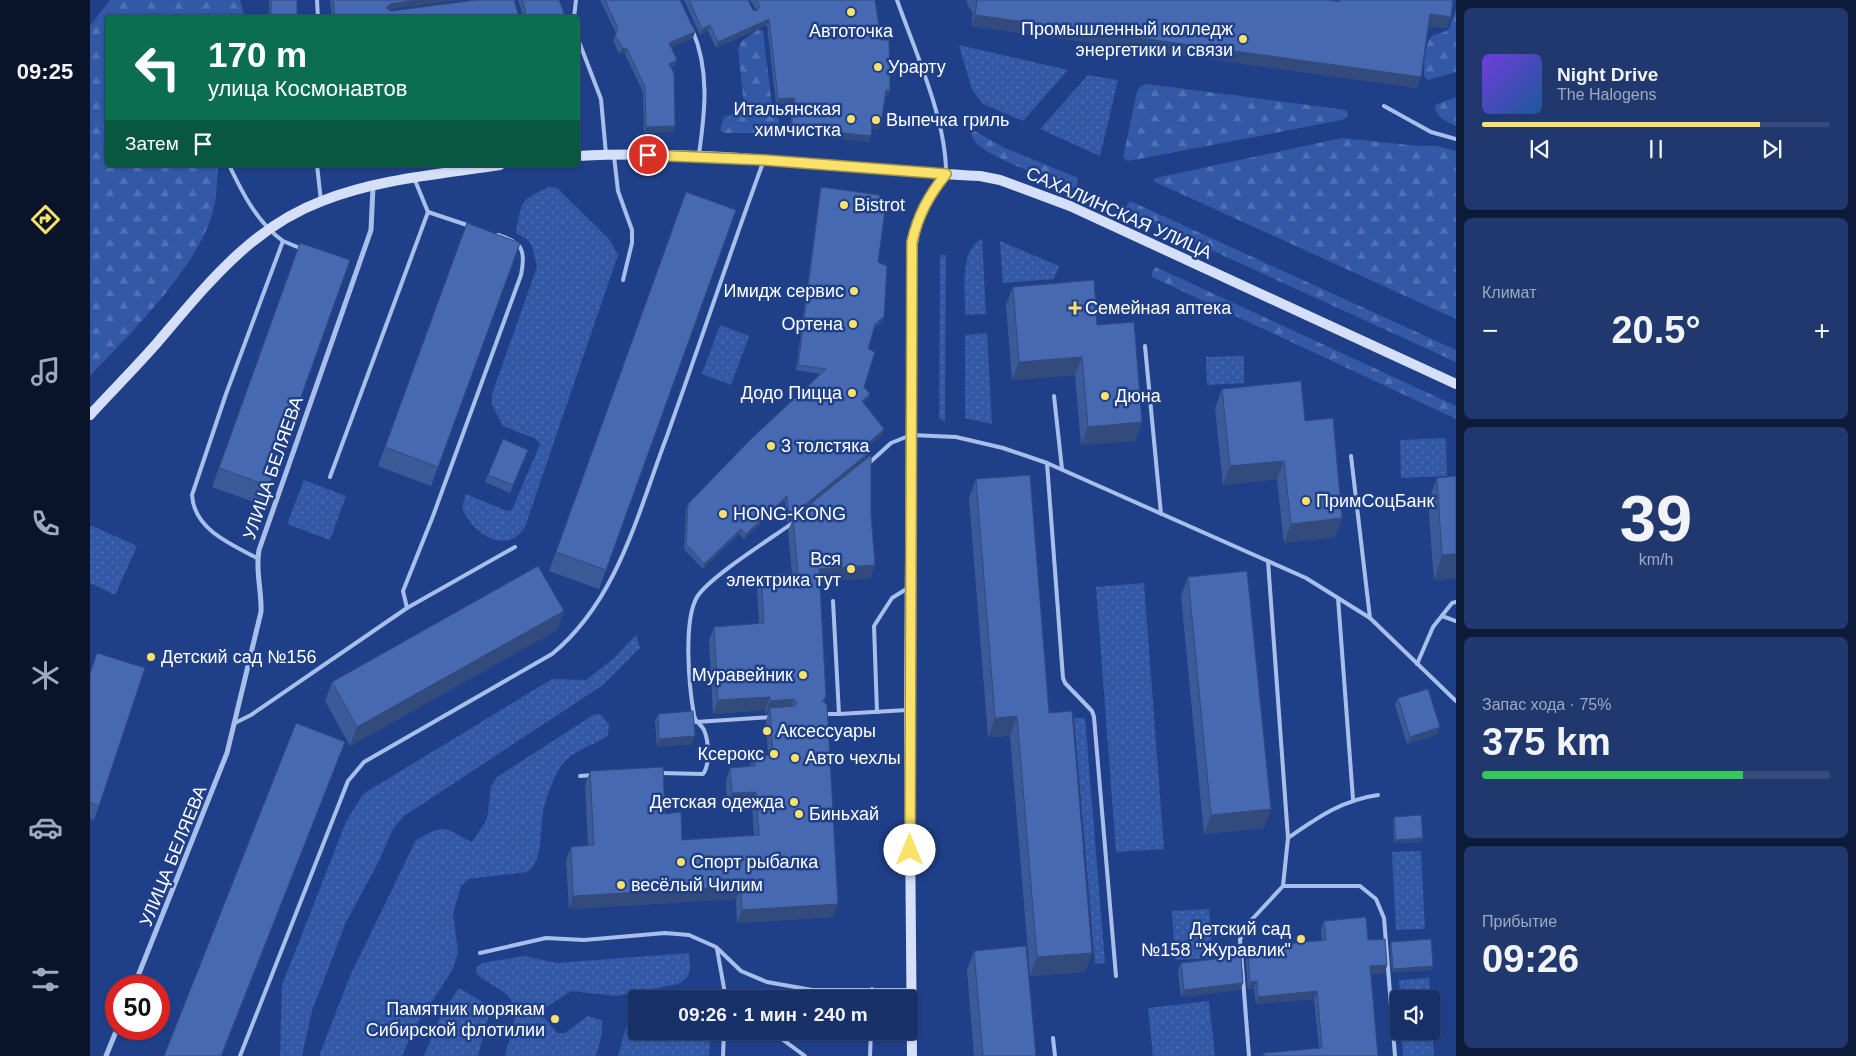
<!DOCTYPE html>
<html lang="ru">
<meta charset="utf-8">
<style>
body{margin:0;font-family:Helvetica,sans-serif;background:#20386d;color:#f1f3f6;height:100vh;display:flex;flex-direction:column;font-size:19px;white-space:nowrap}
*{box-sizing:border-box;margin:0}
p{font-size:16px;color:#9ea9c0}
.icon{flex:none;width:28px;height:28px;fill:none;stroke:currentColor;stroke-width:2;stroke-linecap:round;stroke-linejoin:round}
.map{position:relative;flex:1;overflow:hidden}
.drawer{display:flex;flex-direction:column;gap:8px;padding:8px;background:#0d1a39;width:400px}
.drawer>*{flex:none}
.guide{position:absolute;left:15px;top:15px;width:475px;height:152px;border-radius:5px;box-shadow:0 1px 4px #0004,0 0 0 1px #364b7b;background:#0b6e4f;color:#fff;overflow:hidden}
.buttons{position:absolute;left:1300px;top:990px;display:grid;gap:10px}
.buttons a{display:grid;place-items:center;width:50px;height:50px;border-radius:5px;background:#173067;box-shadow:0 1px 4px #0004,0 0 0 1px #364b7b;font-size:25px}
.speed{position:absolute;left:15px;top:975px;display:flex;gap:10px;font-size:25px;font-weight:700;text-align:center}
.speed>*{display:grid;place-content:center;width:65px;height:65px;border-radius:50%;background:#173067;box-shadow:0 1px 4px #0004,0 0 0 1px #364b7b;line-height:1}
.speed .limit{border:8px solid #d22;background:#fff;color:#111}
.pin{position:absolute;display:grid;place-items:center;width:42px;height:42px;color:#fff;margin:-21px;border:2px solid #fff;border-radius:50%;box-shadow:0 1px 5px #0007}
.me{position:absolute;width:55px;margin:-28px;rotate:0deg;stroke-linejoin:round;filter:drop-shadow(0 0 4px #0008)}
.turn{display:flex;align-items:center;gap:18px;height:105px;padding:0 20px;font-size:22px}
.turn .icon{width:65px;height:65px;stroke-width:2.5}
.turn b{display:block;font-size:35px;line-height:42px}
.then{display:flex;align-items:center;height:48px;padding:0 20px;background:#0003;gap:10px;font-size:19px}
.big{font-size:38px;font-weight:800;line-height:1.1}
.drawer .widget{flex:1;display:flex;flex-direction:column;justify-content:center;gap:8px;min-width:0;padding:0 18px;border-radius:8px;background:#20386d}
.drawer .dial{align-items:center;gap:0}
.dial b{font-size:65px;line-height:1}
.song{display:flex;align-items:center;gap:15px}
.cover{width:60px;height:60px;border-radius:8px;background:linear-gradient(135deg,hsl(260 70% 55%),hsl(210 70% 35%))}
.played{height:5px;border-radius:2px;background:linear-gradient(90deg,#fae169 80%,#364b7b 80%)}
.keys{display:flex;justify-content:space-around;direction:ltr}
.heat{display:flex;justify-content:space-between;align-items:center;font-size:28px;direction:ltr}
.charge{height:8px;border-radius:4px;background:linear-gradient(90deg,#34c759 75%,#364b7b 0)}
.trip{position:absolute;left:538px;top:990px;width:290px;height:50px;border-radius:5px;background:#173067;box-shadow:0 1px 4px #0004,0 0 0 1px #364b7b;font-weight:800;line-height:50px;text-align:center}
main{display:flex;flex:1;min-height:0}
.dock{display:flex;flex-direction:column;width:90px;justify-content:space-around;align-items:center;background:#091329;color:#9ea9c0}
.dock .icon{width:35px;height:35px}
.dock .active{color:#fae169}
.dock b{font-size:22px;color:#f1f3f6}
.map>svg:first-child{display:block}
</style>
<main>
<nav class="dock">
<b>09:25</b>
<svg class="icon active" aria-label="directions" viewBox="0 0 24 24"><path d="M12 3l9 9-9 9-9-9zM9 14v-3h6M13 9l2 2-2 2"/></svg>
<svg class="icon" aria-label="music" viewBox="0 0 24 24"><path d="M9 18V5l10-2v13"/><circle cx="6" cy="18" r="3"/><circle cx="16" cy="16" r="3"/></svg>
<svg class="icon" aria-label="phone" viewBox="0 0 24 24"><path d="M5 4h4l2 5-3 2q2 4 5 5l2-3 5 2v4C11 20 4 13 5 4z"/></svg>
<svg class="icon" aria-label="climate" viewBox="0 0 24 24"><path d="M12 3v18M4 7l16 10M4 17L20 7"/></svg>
<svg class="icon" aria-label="car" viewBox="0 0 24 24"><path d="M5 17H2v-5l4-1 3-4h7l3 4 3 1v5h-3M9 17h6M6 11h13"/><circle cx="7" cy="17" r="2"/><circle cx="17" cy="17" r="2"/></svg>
<svg class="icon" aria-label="filters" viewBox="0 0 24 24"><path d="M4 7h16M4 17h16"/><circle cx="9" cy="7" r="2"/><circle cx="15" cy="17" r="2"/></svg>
</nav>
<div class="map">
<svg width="1366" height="1056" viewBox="0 0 1366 1056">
<defs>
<pattern id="grass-dots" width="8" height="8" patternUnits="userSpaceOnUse" patternTransform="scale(1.25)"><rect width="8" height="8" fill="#3258a6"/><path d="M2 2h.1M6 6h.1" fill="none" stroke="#5171b3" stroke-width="1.8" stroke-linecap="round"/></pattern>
<pattern id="forest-firs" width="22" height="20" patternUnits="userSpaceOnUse" patternTransform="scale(1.25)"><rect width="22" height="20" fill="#3258a6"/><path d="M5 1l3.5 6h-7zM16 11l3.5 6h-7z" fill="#5171b3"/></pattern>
</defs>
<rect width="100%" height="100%" fill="#1f4089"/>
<!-- grass -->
<g fill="url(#grass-dots)">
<path d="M869 45 978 70 933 121 893 104 882 90Z"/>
<path d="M998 75 1028 80 1010 156 950 129Z"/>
<path d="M459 187 467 188 519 239 528 255 440 512C438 518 436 526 433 530 413 556 379 530 372 507L376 494 417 511 422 510 450 444 446 439 413 426 402 405V394L447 267 442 246 438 240 426 233C432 200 429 201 459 187Z"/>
<path d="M892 239 896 314 875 315C876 291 868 252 892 239Z"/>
<path d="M910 241 969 266 964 279 913 283Z"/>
<path d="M850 255H856L855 422 849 418Z"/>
<path d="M630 325 659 336 641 385 612 374Z"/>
<path d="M897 333 902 424 875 418V335Z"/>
<path d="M1154 356V383L1117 385 1116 357Z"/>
<path d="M1356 438 1357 476 1311 478 1310 440Z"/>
<path d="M214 480 256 496 240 540 197 524Z"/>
<path d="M0 525 47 546 25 595 0 583Z"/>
<path d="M1054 583 1074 849 1026 852 1006 587Z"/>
<path d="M546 635 550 648 513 685 314 816 303 829 288 863 256 922 222 1011 212 1056H190L192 985 256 822 273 794 462 679 496 680 524 658Z"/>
<path d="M510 714 519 724 518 736C505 744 486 750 475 761 465 772 458 793 454 807 449 826 455 861 437 872L378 879 371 886 363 914 368 952 363 969 325 1027 312 1056H229L260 976 326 840C356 823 352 827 382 842L397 819 401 786 407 777 503 715Z"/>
<path d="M984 718H995L1015 963 1005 964Z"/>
<path d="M1331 851 1335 929 1306 930 1302 852Z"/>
<path d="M1119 909 1123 958 1085 960 1082 911Z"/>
<path d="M599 953C600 967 603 977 588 984L526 996 481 991 455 1008 453 1016 467 1033H475L498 1016 512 1020V1034L506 1056H415C420 1034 435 1006 412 991 403 985 394 981 386 973L387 967 392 963 434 956 467 963Z"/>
<path d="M1339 978 1340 999H1310L1309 980Z"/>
<path d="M369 988 401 1007 388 1056H334L352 1013Z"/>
<path d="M1119 1001 1125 1056H1063L1058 1008Z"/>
<path d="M546 1016V1031H621L619 1056H528L536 1027Z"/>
<path d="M1341 1018 1344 1056H1313L1312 1031H1341Z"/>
</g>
<!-- forest -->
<g fill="url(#forest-firs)">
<path d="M20 0H150L155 17 18 18V165H128C127 183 127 201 121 218 103 272 39 335 0 376V26Z"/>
<path d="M1366 9V72L1338 80 1334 76C1334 66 1334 40 1344 35 1350 33 1354 33 1359 29Z"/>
<path d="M669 29 673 31 683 115 689 119V130L684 133H634L630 130 634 117 652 111 654 106 648 49 652 41Z"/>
<path d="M1057 84 1256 110 1258 112 1257 117 1252 120 1038 161 1033 158 1047 91 1051 86Z"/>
<path d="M1366 97V126C1357 122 1345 117 1345 105Z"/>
<path d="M881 129 915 148 988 178 987 186 984 188C962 179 897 159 884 140 882 137 881 133 881 129Z"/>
<path d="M1252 138 1329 146H1347L1366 151V319L1063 181 1066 178Z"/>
<path d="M1040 201 1366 350V362L1036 211 1035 208Z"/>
<path d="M1066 267 1366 406V419L1062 277V272Z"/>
</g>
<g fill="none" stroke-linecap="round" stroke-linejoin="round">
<!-- service -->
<g stroke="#a9bfeb" stroke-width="4">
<path d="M227 0 228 18"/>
<path d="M807 0C825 51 856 119 856 172"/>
<path d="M484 18 486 0"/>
<path d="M602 29C620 70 615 112 609 154"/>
<path d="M488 39 511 99 516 154"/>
<path d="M1294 106 1341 132 1366 139"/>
<path d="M524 156 528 191 542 230V243L533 280"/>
<path d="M139 165C153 194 167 222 193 241L136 394 102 495C104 529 140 544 167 558"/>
<path d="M227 165 231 201"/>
<path d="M324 178 338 212 380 226"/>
<path d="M193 241 212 249"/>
<path d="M1055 346 1071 514"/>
<path d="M964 396 972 469"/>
<path d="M1261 456 1280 618"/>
<path d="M957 463 973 678 975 683 1002 711 1004 717 1026 976"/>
<path d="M778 464 801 443 821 435 866 437 913 448 957 463 1216 578 1280 618 1366 701"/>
<path d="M240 477 338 212"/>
<path d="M1178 561 1198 838"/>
<path d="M1248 598 1263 799"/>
<path d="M743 601 749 714 817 710"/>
<path d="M317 608 313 591 343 516 431 275C436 250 433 243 408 235"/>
<path d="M1352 616 1366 621"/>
<path d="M1327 664 1343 627 1362 603 1366 602"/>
<path d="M787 712 784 626 802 598 818 588"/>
<path d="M734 714H749"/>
<path d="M606 722 682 717"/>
<path d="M145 723 161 715 317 608 425 547"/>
<path d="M570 773 613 774C620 765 619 741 614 730 611 724 605 722 604 715 599 687 593 621 607 597 619 577 682 538 704 522"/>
<path d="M490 776 503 775"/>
<path d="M1193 886H1270L1286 899 1294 918 1305 1056"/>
<path d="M627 949 636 999"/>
<path d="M390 953 456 938 494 940 575 933 599 935 626 947 651 971 677 982 722 990H819"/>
<path d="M782 999V989"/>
<path d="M681 1031 715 1056"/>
<path d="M963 1038 965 1056"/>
<path d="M150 1056 258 781 274 762 462 654C528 600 548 512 577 436 610 344 640 252 674 160"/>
<path d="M633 1056 634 1031"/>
<path d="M780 1056 781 1031"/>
<path d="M1159 1056 1150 940 1154 928 1193 886 1198 838C1227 818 1252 800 1288 795"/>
</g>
<!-- minor -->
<g stroke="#a9bfeb" stroke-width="5">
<path d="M44 986 137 753 171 612C172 591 165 570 169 550L281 230 283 187"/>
<path d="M16 1056 27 1029"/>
</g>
<!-- secondary -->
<g stroke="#d5e0f8" stroke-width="10">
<path d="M488 156C622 149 756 169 890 176L910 180 980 206 1366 384"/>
<path d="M0 415C22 391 45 368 67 343 115 287 160 228 232 201 287 179 351 174 410 165"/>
<path d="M822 1056 819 710 822 256C823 223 836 199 856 174"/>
</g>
</g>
<!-- wall -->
<g fill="#3d5a98">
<rect x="179" y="0" width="28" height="18"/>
<path d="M240 0H370L298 9 301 11 428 14 433 16 428 0H469L476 18H242Z"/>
<path d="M510 0H590L603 38 581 47 587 60 585 66 581 67 585 126 583 132 554 133 553 92 535 54H529L523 40 526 33Z"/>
<path d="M594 0H658L663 10 667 11 660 0H785L800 90 798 96H795L789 129 782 128 779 142 699 133 703 103 686 104 677 25 626 48 618 31 610 35Z"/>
<path d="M877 0H1238L1248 1V0H1363L1361 17 1357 28 1339 26 1327 88 881 26 883 13 877 4Z"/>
<path d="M731 187 788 262 794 317 792 322 784 329 778 349 774 387 780 394 778 399 773 403 794 429 792 435 777 447V454L775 459 697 523 695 501 654 539 649 534 613 569 594 549 596 509 598 504 731 374 706 370 730 192Z"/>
<path d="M596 192 646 210 509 589 459 571Z"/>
<path d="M377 223 430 243 341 486 288 466Z"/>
<path d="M210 243 260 260 172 505 122 487Z"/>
<path d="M923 287 1007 325 1052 422 1045 441 991 445 985 375 922 380 916 305Z"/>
<path d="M1132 389 1215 421 1252 518 1245 537 1194 543 1187 479 1133 485 1125 408Z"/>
<path d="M435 457 420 493 395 482 398 475Z"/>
<path d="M1366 476V578L1344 580 1338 502 1347 478Z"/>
<path d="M886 479 959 713 995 972 940 976 920 736 898 737 879 498Z"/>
<path d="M781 515 785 565 780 578 730 582 743 917 647 923 646 899 479 909 476 860 481 847 498 846 495 785 500 771 575 814 592 840 664 836 662 805 637 807 636 781 640 768 660 766 664 756 678 755 676 721 678 714H675V710L623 714 619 640 624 627 669 624 667 589 671 575 702 574 698 531 703 518Z"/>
<path d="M1098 577 1174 828 1114 834 1091 596Z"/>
<path d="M474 611 467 630 260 746 235 701 242 682Z"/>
<path d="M0 672 9 806 4 820 0 819Z"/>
<path d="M1308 698 1348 734 1317 744 1305 705Z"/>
<path d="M568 714 602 744 567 747 565 721Z"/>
<path d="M1304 817 1331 842 1304 843 1303 821Z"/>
<path d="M1234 921 1278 940 1297 965 1295 973 1281 974 1288 1056H1172L1174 1053 1229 1048 1224 999 1166 1004 1164 988 1158 989 1156 962 1158 955H1161L1164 947 1232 941 1231 929Z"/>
<path d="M1301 942 1343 966 1341 970 1302 972 1300 946Z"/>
<path d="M884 951 946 1056H884L877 970Z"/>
<path d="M1091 963 1153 983 1150 990 1091 997 1088 970Z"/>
</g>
<!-- shaded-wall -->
<g fill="#324a7c">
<path d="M328 0H370L298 9 296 8 300 4Z"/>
<path d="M1340 14 1361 17 1357 28 1336 26Z"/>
<path d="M885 15 1331 77 1327 88 881 26Z"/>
<path d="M679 19 677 25 626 48 628 42Z"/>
<path d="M620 25 618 31 610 35 612 29Z"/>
<path d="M605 32 603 38 577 49 579 43Z"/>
<path d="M532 48 537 49 535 54H529Z"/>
<path d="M587 60 585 66 577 69 579 64Z"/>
<path d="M796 90H800L798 96H793Z"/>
<path d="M705 98 703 103 686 104 688 99Z"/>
<path d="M782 122 791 124 789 129 780 128Z"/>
<path d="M585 126 583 132 554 133 556 127Z"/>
<path d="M701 127 781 136 779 142 699 133Z"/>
<path d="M794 317 792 322 783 329 785 324Z"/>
<path d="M992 357 985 375 922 380 929 362Z"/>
<path d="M780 394 778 399 770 406 772 401Z"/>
<path d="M1052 422 1045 441 991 445 998 427Z"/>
<path d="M794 429 792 435 775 449 777 444Z"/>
<path d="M777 454 775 459 697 523 699 518Z"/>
<path d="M1194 461 1187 479 1133 485 1140 466Z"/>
<path d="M697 496 695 501 654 539 656 534Z"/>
<path d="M1252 518 1245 537 1194 543 1201 524Z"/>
<path d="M651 529 649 534 613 569 614 564Z"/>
<path d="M1366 554V578L1344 580 1352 555Z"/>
<path d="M785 565 780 578 724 582 729 569Z"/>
<path d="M474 611 467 630 260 746 267 727Z"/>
<path d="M680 697 675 710 623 714 628 700Z"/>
<path d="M704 699 699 712 680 708 678 714H675L680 701Z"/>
<path d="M927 716 920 736 898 737 905 718Z"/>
<path d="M1350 727 1348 734 1317 744 1320 737Z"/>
<path d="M605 736 602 744 567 747 569 739Z"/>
<path d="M255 742 132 1056H131Z"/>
<path d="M666 792 662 805 637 807 642 793Z"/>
<path d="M1181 809 1174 828 1114 834 1121 815Z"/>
<path d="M1333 838 1331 842 1304 843 1306 840Z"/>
<path d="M651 886 646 899 479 909 483 896Z"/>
<path d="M748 904 743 917 647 923 652 910Z"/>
<path d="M1002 953 995 972 940 976 947 957Z"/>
<path d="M1297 965 1295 973 1277 974 1280 966Z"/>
<path d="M1343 966 1341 970 1302 972 1303 969Z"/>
<path d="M1167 981 1164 988 1158 989 1160 982Z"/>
<path d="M1153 983 1150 990 1091 997 1094 990Z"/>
<path d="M1227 991 1224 999 1166 1004 1168 997Z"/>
</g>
<!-- building -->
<g fill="#4769b1" stroke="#324a7c">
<rect x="181" y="0" width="26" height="18"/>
<path d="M243 0H328L300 4 296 8 301 11 386 0H424L428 14 433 16 436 12 432 0H469L476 18H245Z"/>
<path d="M515 0H590L605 32 579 43 587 60 579 64 584 73 585 126 556 127 555 87 537 49 532 48 525 35 528 29Z"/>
<path d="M599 0H658L663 10 667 11 670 6 666 0H785L791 40H799L800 90H796L791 124 782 122 781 136 701 127 705 98 688 99 679 19 628 42 620 25 612 29Z"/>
<path d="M886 0H1238L1250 2V0H1363L1361 17 1340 14 1331 77 885 15 887 2Z"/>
<path d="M731 187 789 195 796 203 788 262 797 266 794 317 785 324 778 349 785 352 774 387 780 394 772 401 794 429 777 444V454L699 518 697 496 656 534 651 529 614 564 596 544 598 504 661 439 736 369 708 365Z"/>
<path d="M596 192 646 210 516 570 466 552Z"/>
<path d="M377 223 430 243 348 467 295 447Z"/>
<path d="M210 243 260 260 179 486 129 468Z"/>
<path d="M1004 280 1007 325 1044 322 1052 422 998 427 992 357 929 362 923 287Z"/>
<path d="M1211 381 1215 421 1243 418 1252 518 1201 524 1194 461 1140 466 1132 389Z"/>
<path d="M413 439 438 450 423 485 398 475Z"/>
<path d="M781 455V515L785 565 729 569 736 697 732 701 737 705 748 904 652 910 651 886 483 896 481 847 504 845 500 771 573 767 575 814 591 812 592 840 669 835 666 792 642 793 640 768 665 766 664 756 683 755 680 708 705 706 707 702 704 699 680 701V697L628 700 624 627 674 623 671 575 708 573 703 518Z"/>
<path d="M940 475 959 713 982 711 1002 953 947 957 927 716 905 718 886 479Z"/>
<path d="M1366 476V554L1352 555 1347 478Z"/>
<path d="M448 566 474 611 267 727 242 682Z"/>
<path d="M1157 571 1181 809 1121 815 1098 577Z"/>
<path d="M7 653 55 668 9 806 0 803V674Z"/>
<path d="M1338 689 1350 727 1320 737 1308 698Z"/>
<path d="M603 711 605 736 569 739 568 714Z"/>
<path d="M206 723 255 742 131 1056H74Z"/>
<path d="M1331 815 1333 838 1306 840 1304 817Z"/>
<path d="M1276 917 1278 940 1295 939 1297 965 1280 966 1288 1056H1174V1053L1232 1048 1227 991 1168 997 1167 981 1160 982 1158 955 1164 954V947L1236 940 1234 921Z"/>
<path d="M1341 939 1343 966 1303 969 1301 942Z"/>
<path d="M936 946 946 1056H893L884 951Z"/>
<path d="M1151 956 1153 983 1094 990 1091 963Z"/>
</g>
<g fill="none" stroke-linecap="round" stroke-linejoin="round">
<defs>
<path id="route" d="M558 155 674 160 856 174C839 195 828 215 822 242L820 850"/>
</defs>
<!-- route casing -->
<use href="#route" stroke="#a29244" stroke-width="12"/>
<!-- route -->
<use href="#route" stroke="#fae169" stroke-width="9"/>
</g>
<!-- markers -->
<g fill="#fae169" stroke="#1f4089" stroke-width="2">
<circle cx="761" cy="12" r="5"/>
<circle cx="1153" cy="39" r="5"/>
<circle cx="788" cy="67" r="5"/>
<circle cx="761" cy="119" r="5"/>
<circle cx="786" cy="120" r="5"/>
<circle cx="754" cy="205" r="5"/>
<circle cx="764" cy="291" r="5"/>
<path d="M982.5 300.5h5v5h5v5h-5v5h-5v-5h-5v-5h5z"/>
<circle cx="763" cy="324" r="5"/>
<circle cx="762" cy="393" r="5"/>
<circle cx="1015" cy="396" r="5"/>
<circle cx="681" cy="446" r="5"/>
<circle cx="1216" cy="501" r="5"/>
<circle cx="633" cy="514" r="5"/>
<circle cx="761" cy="569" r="5"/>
<circle cx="61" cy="657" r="5"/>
<circle cx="713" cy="675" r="5"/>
<circle cx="677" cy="731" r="5"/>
<circle cx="684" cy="754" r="5"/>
<circle cx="705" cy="758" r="5"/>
<circle cx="704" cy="802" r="5"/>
<circle cx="709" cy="814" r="5"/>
<circle cx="591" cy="862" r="5"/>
<circle cx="531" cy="885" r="5"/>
<circle cx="1211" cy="939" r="5"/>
<circle cx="465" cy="1019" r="5"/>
</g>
<g text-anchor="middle" stroke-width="5" stroke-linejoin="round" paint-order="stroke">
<!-- poi labels -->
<g font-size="18" fill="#fff" stroke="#1f4089" text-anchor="start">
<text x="1143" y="35" text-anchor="end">Промышленный колледж<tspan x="1143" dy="21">энергетики и связи</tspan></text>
<text x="761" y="37" text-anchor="middle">Автоточка</text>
<text x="798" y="73">Урарту</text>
<text x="751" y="115" text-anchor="end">Итальянская<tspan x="751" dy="21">химчистка</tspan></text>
<text x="796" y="126">Выпечка гриль</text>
<text x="764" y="211">Bistrot</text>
<text x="754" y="297" text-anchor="end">Имидж сервис</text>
<text x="995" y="314">Семейная аптека</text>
<text x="753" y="330" text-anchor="end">Ортена</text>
<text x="752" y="399" text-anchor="end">Додо Пицца</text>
<text x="1025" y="402">Дюна</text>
<text x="691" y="452">3 толстяка</text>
<text x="1226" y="507">ПримСоцБанк</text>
<text x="643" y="520">HONG-KONG</text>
<text x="751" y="565" text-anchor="end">Вся<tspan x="751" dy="21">электрика тут</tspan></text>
<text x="71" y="663">Детский сад №156</text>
<text x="703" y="681" text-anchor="end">Муравейник</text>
<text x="687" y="737">Аксессуары</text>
<text x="674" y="760" text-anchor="end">Ксерокс</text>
<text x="715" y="764">Авто чехлы</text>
<text x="694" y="808" text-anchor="end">Детская одежда</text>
<text x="719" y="820">Биньхай</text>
<text x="601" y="868">Спорт рыбалка</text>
<text x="541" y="891">весёлый Чилим</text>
<text x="1201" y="935" text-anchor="end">Детский сад<tspan x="1201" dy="21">№158 "Журавлик"</tspan></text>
<text x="455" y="1015" text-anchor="end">Памятник морякам<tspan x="455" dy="21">Сибирской флотилии</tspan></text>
</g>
<!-- street labels -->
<g font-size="18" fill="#fff" stroke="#1f4089">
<text transform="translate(1029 213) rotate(24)" y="6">САХАЛИНСКАЯ УЛИЦА</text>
<text transform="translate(183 468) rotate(-71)" y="6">УЛИЦА БЕЛЯЕВА</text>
<text transform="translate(83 856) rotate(-68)" y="6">УЛИЦА БЕЛЯЕВА</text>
</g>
</g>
</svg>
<div class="buttons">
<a><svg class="icon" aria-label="sound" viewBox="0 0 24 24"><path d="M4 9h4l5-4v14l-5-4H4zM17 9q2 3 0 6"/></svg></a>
</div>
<div class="speed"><div class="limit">50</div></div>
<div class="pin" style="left:558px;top:155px;background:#d93025"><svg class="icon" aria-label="arrive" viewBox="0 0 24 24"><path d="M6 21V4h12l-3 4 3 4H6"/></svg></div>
<svg class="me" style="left:820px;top:850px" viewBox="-20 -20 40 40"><circle r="19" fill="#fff"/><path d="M0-13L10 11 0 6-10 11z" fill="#fae169"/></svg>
<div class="trip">09:26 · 1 мин · 240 m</div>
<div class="guide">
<div class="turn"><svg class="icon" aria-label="left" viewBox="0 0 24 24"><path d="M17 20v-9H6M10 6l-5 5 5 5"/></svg><div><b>170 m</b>улица Космонавтов</div></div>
<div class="then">Затем<svg class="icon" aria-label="arrive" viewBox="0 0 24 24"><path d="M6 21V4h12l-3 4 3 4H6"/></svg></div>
</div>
</div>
<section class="drawer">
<div class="widget">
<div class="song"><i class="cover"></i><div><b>Night Drive</b><p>The Halogens</p></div></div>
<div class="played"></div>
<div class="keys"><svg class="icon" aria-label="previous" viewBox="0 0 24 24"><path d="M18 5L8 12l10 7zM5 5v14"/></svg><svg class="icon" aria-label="pause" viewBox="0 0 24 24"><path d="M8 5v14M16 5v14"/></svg><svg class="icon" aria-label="next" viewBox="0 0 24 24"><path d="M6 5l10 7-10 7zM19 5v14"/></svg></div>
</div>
<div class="widget"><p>Климат</p>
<div class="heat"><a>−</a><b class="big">20.5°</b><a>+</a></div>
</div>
<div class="widget dial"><b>39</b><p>km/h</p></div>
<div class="widget"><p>Запас хода · 75%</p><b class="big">375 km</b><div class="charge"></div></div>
<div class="widget"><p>Прибытие</p><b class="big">09:26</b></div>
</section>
</main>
